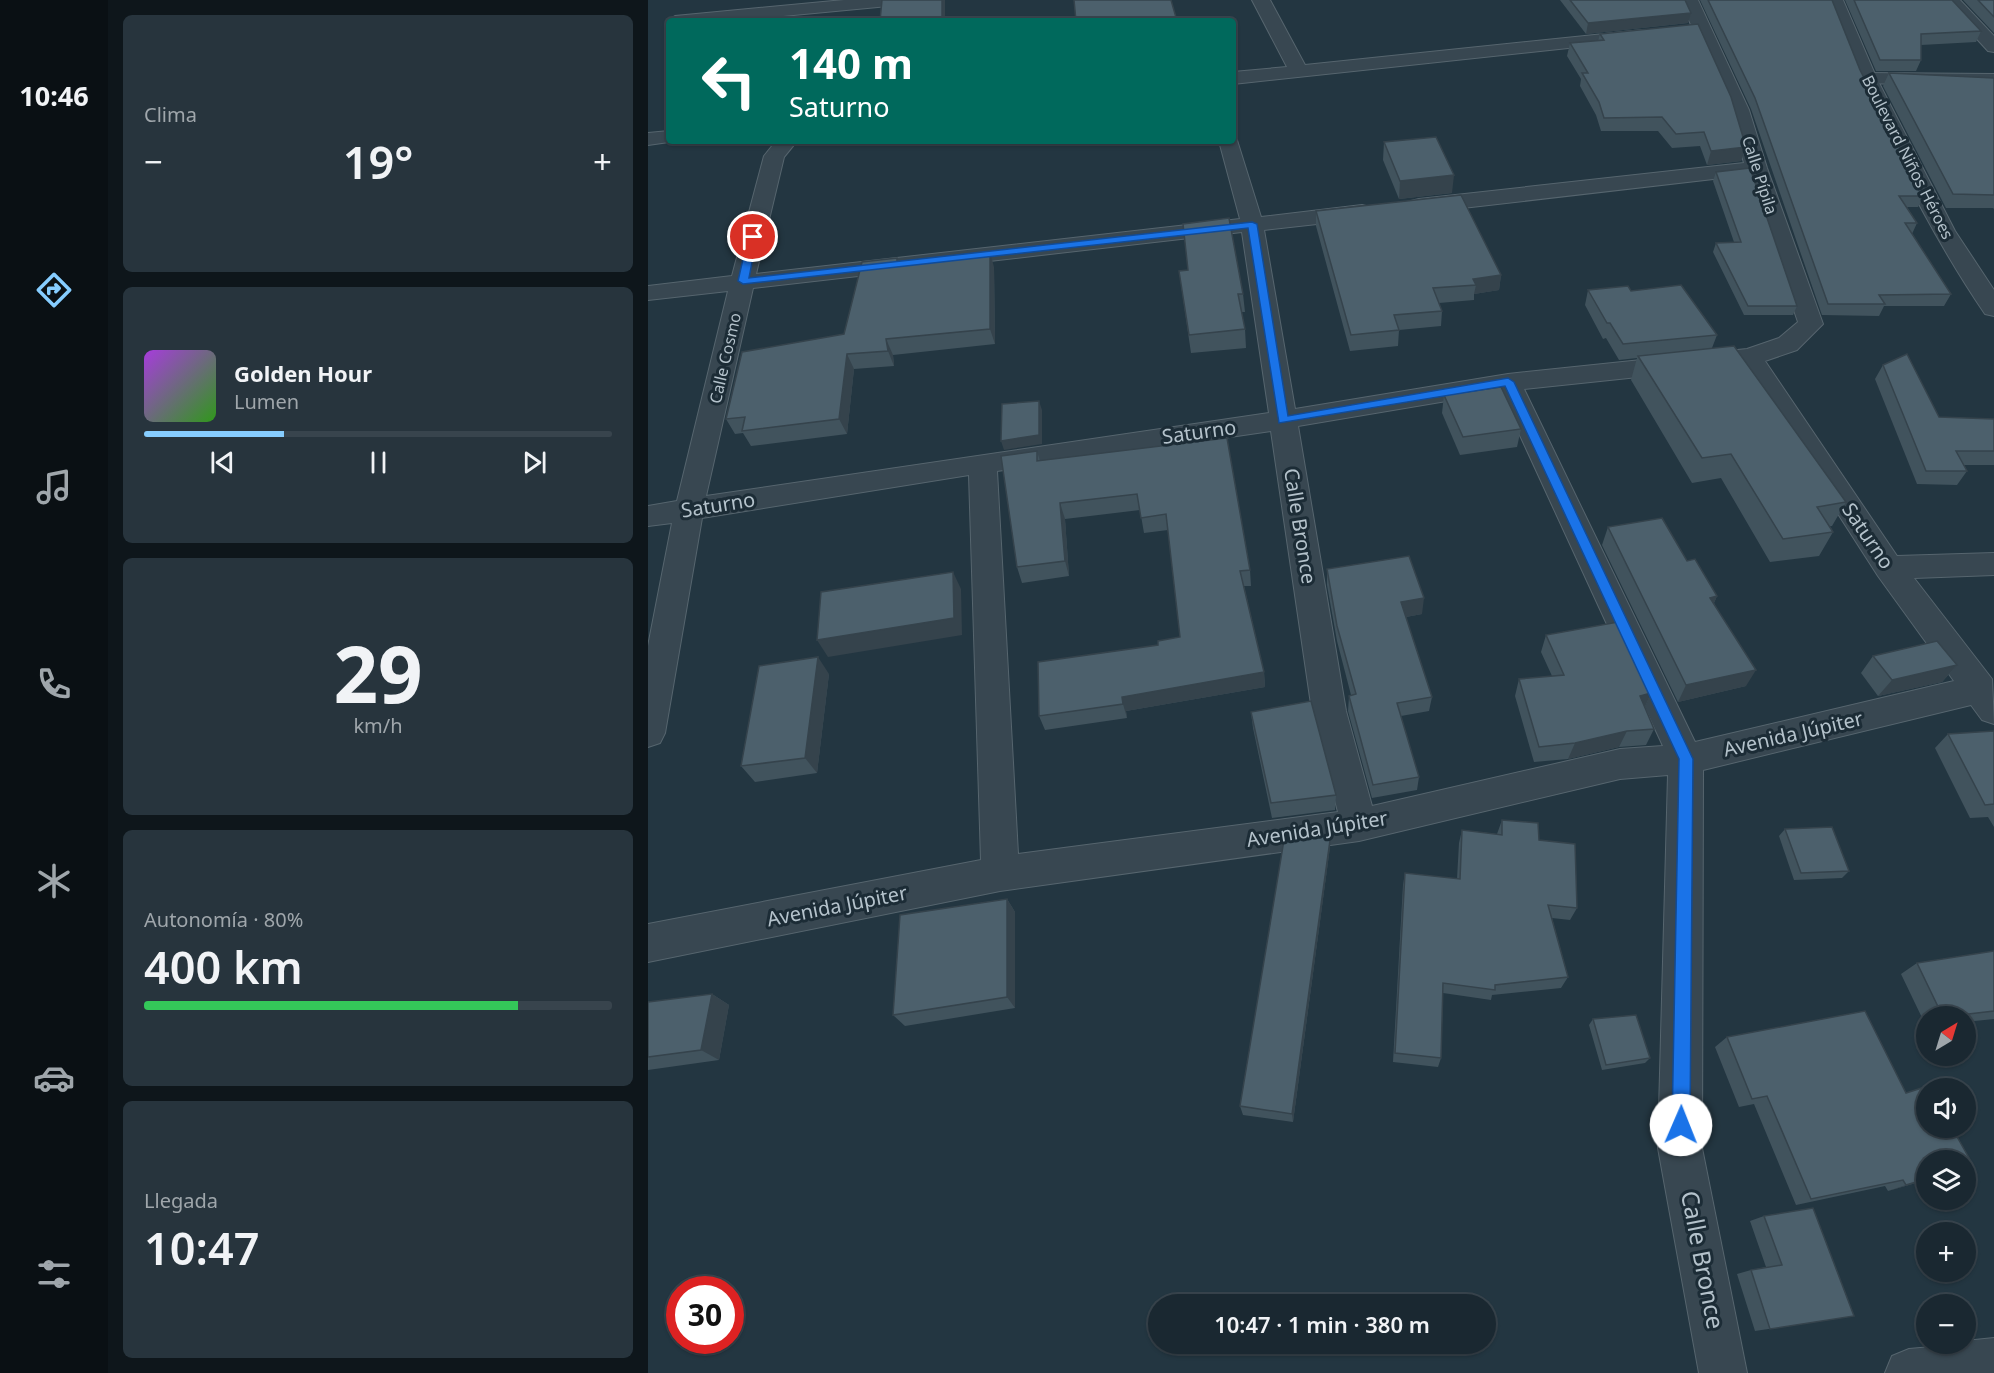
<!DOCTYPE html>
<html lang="es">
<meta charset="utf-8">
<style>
body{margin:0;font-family:"Noto Sans",sans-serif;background:#27343d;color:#f1f3f6;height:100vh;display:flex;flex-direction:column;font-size:22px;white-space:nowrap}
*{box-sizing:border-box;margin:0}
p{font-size:20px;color:#9fa6ab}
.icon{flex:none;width:33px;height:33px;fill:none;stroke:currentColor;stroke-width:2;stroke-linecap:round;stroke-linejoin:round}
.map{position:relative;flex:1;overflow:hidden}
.details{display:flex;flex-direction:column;gap:15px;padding:15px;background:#0e161b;width:540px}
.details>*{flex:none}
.hud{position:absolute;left:18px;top:18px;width:570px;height:126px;border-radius:6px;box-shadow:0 2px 4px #0004,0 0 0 2px #38444d;background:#00695c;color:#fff;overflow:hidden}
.needle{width:39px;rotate:38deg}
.buttons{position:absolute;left:1268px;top:1006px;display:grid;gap:12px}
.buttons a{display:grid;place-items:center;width:60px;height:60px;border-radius:50%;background:#1a2831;box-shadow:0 2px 4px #0004,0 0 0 2px #38444d;font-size:30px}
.speed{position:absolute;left:18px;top:1276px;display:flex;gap:12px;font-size:30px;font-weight:700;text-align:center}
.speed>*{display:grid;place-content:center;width:78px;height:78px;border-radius:50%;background:#1a2831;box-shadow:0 2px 4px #0004,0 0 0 2px #38444d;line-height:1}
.speed .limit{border:9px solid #d22;background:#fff;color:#111}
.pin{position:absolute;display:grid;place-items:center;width:51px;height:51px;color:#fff;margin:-26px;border:3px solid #fff;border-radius:50%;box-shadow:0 2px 6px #0007}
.me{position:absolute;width:66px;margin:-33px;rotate:1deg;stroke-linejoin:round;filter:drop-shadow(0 0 4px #0008)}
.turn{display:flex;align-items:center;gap:21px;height:126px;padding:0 24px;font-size:27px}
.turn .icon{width:78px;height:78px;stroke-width:2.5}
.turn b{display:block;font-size:42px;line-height:51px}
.big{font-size:45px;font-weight:600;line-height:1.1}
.details .card{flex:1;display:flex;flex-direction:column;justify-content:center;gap:9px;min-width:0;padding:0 21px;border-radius:9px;background:#27343d}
.details .dial{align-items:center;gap:0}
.dial b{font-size:78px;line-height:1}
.song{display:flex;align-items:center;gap:18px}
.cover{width:72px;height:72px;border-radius:9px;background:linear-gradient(135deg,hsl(280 70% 55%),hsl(110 70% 35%))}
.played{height:6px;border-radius:3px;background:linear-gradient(90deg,#86cdff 30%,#38444d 30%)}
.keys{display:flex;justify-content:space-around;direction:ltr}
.heat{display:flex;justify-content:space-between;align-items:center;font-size:33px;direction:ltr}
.charge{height:9px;border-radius:4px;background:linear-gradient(90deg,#34c759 80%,#38444d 0)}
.trip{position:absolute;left:500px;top:1294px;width:348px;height:60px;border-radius:30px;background:#1a2831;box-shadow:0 2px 4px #0004,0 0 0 2px #38444d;font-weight:600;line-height:60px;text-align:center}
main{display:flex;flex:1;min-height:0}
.tab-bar{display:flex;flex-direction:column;width:108px;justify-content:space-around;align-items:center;background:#0a1014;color:#9fa6ab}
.tab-bar .icon{width:42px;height:42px}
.tab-bar .active{color:#86cdff}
.tab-bar b{font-size:27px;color:#f1f3f6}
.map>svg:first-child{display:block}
</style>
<main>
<nav class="tab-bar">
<b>10:46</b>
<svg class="icon active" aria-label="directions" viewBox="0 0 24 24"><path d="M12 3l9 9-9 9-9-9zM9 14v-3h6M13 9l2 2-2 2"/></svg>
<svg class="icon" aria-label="music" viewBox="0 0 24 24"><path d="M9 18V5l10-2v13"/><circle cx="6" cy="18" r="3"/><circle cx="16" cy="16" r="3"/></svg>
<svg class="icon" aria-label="phone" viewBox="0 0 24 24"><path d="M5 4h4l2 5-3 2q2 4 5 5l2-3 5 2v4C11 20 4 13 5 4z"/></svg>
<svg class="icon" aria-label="climate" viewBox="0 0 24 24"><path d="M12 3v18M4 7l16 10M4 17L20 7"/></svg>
<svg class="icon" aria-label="car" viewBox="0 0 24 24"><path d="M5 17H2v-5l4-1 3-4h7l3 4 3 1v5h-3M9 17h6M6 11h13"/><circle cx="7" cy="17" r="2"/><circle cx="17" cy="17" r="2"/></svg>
<svg class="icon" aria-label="filters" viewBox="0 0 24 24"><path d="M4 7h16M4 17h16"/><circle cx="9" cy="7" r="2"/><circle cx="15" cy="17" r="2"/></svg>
</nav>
<section class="details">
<div class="card"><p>Clima</p>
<div class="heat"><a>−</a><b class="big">19°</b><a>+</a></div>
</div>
<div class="card">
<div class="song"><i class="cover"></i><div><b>Golden Hour</b><p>Lumen</p></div></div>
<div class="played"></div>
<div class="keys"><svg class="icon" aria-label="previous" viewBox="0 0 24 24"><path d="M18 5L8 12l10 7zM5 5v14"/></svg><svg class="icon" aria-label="pause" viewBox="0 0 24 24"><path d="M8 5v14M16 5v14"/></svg><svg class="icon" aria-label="next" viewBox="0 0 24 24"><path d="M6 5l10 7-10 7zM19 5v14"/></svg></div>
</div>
<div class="card dial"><b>29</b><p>km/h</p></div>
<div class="card"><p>Autonomía · 80%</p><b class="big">400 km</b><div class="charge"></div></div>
<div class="card"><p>Llegada</p><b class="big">10:47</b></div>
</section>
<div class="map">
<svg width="1346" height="1373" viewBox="0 0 1346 1373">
<rect width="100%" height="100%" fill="#233641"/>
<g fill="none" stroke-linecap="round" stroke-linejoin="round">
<defs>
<g id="minor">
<path d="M196 0H260L251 5 83 21H21V25L18 21 27 16Z"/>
<path d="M604 0H622L657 65 995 30 1004 35 995 40 585 84V72L639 67Z"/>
<path d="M1032 0H1050L1101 110 1119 168 1175 324 1149 350 1117 361 1249 556 1346 553V575L1266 578 1344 679 1346 724 1334 720 1323 705 1055 770 1054 1148 1099 1373H1051L1010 1148 1020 775 972 779 711 841 352 891 0 962V924L333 860 321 475 54 518 17 733 12 743 0 747V646L24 523 0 526V506L29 501 80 291 0 300V286L84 276 116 156 128 141H149L136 157 108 274 592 219 571 141H585V136L588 137 613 217 714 205 722 207 725 212 722 217 714 219 616 230 647 409 860 374 1099 349 1131 338 1150 322 1100 175 771 213 763 211 760 206 763 201 771 199 1096 163 1081 110ZM594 232 621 413 58 496 105 288ZM1095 366 1230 576 1306 681 1047 742 876 389ZM852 392 1015 746 972 749 724 806 698 711 650 426ZM623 431 664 711 690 812 370 854 349 471Z"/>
<path d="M1293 0H1312L1346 36V52L1340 51Z"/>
<path d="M1219 73 1346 74V86L1212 83 1209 79 1212 75Z"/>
<path d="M21 131V141H28L0 145V133Z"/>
<path d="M1346 1338V1373H1237L1244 1356 1261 1349 1317 1344V1341Z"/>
</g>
<path id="tertiary" d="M1177 0H1195L1229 79 1307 231 1346 290V316L1337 314C1271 217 1222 109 1177 0Z"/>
</defs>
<!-- minor casing -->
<use href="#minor" stroke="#56656e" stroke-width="2"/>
<!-- tertiary casing -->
<use href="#tertiary" stroke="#56656e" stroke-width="2"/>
<!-- minor -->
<use href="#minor" fill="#384751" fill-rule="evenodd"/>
<!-- tertiary -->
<use href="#tertiary" fill="#384751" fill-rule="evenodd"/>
</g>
<!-- wall -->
<g fill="#41535d">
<path d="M912 0H1037L1040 23 938 34Z"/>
<path d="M1052 0H1184L1212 70 1276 196 1270 207H1259L1269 223 1264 234 1303 294 1296 306H1236L1231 316 1174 315 1103 109Z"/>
<path d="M1197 0H1304L1333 31 1328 42 1273 45V60L1268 71H1228Z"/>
<path d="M1315 0H1346V33Z"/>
<path d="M952 34 1098 147 1093 161 1059 165 1052 146 1024 148 1010 131H953L948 115 932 86 933 79 919 56 922 43 950 41Z"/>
<path d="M1241 73 1346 78V209L1345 208H1298L1235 86Z"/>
<path d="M267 141H308V142L268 144Z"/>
<path d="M736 142 804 193 751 199 735 160Z"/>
<path d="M1068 172 1149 306 1145 315H1096L1065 252 1068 243 1086 242 1065 181Z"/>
<path d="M668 211 853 275 851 290 826 294V300L791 303 794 311 793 326 751 330 750 346 702 351 668 226Z"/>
<path d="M249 258 252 265 346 267 347 344 245 355 246 366 206 369 199 434 103 446 95 433 87 434 78 419 196 334Z"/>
<path d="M540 270 595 294 597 312H593L597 329 598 348 543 353 531 271Z"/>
<path d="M940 290 983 291 1069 335 1064 348 1198 502 1184 526H1182L1185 532 1171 556 1122 562 1073 478 1044 483 983 380 989 358 971 360 958 338 955 339 937 305Z"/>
<path d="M1235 365 1291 417 1346 419V465H1315L1319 471 1309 485 1269 484 1227 379Z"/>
<path d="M796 395 873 429 869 447 812 455 794 413Z"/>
<path d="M579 438 602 570 603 586H596L616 672 617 687 478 711 479 718 397 730 391 716 510 645 532 637 520 530 496 533 492 510 417 519 421 576 374 583 369 567 389 451 392 461Z"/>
<path d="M960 527 1039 561 1069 596 1066 603 1098 686 1030 702 954 545Z"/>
<path d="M679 569 774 614 758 617 784 697 781 711 753 716 771 777 769 790 724 798 700 711 701 696 703 695 689 641 679 585Z"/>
<path d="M898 635 1003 693 997 707 1006 729 998 745 971 747 920 759 886 762 867 696 871 679 904 676 893 652Z"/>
<path d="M1225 656 1309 665 1294 682 1230 696 1213 673Z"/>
<path d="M181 674 169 773 107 782 93 766Z"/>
<path d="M603 712 688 795 687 810 624 818 605 728Z"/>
<path d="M1346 731V827L1340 817 1322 818 1287 748 1300 734Z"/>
<path d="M854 820 891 840 929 908 922 920 904 918 920 977 913 988 844 995 843 1000 795 993 793 1058 790 1067 745 1062 755 885 757 873 809 879 811 843 814 830 849 834Z"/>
<path d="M1137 829 1201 871 1194 878 1146 880 1131 836Z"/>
<path d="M683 833 682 847 645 1122 595 1115 592 1106Z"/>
<path d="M359 899 367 912V1008L257 1026 245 1015Z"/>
<path d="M1346 951V1019L1317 1022V1017H1278V1026L1253 974 1269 963Z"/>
<path d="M64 994 81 1005 71 1060 0 1070V1002Z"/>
<path d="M945 1019 1002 1058 997 1063 954 1070 941 1025Z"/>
<path d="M1079 1037 1258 1093 1278 1161V1180L1240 1191 1237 1186 1148 1205 1106 1104 1091 1107 1067 1047Z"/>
<path d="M1116 1216 1206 1316 1107 1331 1089 1274 1103 1270 1118 1267 1102 1221Z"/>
</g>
<!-- shaded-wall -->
<g fill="#35434c">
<rect x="294" y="0" width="3" height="21"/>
<path d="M1043 13 1040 23 938 34 940 23Z"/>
<path d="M1098 147 1093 161 1059 165 1063 151Z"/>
<path d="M806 175 804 193 751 199 752 181Z"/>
<path d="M342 252 346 267 347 344 342 329Z"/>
<path d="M853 275 851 290 826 294 828 285 825 279Z"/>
<path d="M238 339 245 355 246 366 240 351Z"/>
<path d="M199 354 206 369 199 434 191 419Z"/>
<path d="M391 401 394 410V444L356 450 353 441Z"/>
<path d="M412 503 417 519 421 576 417 561Z"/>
<path d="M305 572 313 589 314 635 180 657 169 640Z"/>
<path d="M1069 596 1061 614 1062 598Z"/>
<path d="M776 598 774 614 752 618 753 602Z"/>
<path d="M170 657 181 674 169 773 157 758Z"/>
<path d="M1309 665 1294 682 1230 696 1244 680Z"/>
<path d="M1108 670 1098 686 1030 702 1038 685Z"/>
<path d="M616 672 617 687 478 711 479 718 475 704 474 697Z"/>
<path d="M1003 693 996 709 992 696Z"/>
<path d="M979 731 971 747 920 759 927 743Z"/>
<path d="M683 833 682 847 645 1122 644 1114Z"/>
<path d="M359 899 367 912V1008L359 997Z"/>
<path d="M64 994 81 1005 71 1060 53 1050Z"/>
<path d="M1278 1179V1180L1240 1191 1258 1185Z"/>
</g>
<!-- building -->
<g fill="#4c606c" stroke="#35434c" stroke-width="1.5">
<path d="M234 0H294V21H297H232Z"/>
<path d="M426 0H523L529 21H428Z"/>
<path d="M922 0H1037L1043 13 940 23Z"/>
<path d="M1060 0H1184L1212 70 1276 196H1251L1269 223H1257L1303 294 1231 295 1237 304H1180L1107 98Z"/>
<path d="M1206 0H1304L1333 31 1273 34V60H1232Z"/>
<path d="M1330 0H1346V17Z"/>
<path d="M1050 24 1083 97 1098 147 1063 151 1056 132 1028 134 1014 117 956 118 951 102 934 73H940L922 43 956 40 952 34Z"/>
<path d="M1241 73 1346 78V195L1305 194Z"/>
<path d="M788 137 806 175 752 181 736 142Z"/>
<path d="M1102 168 1149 306H1100L1068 243 1093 242 1068 172Z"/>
<path d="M813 195 853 275 825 279 828 285 785 288 794 311 746 315 751 330 703 335 668 211Z"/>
<path d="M581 218 595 294H590L597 329 541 335 531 271 540 270 535 224Z"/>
<path d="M342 252V329L238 339 240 351 199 354 191 419 94 431 97 417 78 419 94 352 196 334 214 262 249 258V265Z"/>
<path d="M1033 285 1069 335 975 344 962 323H959L940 290 980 286 983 291Z"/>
<path d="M1086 346 1198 502 1169 507 1185 532 1135 539 1083 454 1054 458 990 356Z"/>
<path d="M1259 354 1291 417 1346 419V451H1308L1319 471H1278L1235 365Z"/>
<path d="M853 387 873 429 815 437 796 395Z"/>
<path d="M391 401V435L353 441 354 404Z"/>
<path d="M579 438 602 570 592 571 616 672 474 697 475 704 391 716 390 662 510 645V641L532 637 518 514 493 518 489 494 412 503 417 561 369 567 353 456 389 451V461Z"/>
<path d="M1014 518 1039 561 1047 559 1069 596 1062 598 1108 670 1038 685 960 527Z"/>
<path d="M761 556 776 598 753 602 784 697 749 703 771 777 725 785 701 696 708 694 689 626 679 569Z"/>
<path d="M305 572 306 618 169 640 173 592Z"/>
<path d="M970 622 1003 693 992 696 1006 729 979 731 927 743 891 747 871 679 916 675 898 635Z"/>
<path d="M1289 641 1309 665 1244 680 1225 656Z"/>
<path d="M170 657 157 758 93 766 111 666Z"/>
<path d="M663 701 688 795 623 803 603 712Z"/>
<path d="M1346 731V804L1337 805 1300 734Z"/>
<path d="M854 820 890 823 891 840 927 844 929 908 900 905 920 977 847 985V990L795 983 793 1058 747 1053 757 873 812 879 814 830 854 835Z"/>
<path d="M1184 827 1201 871 1153 873 1137 829Z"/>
<path d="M683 833 644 1114 592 1106 636 840Z"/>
<path d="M359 899V997L245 1015 252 915Z"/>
<path d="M1346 951V1011L1295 1017 1269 963Z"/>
<path d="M64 994 53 1050 0 1057V1002Z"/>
<path d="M1217 1011 1258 1093 1280 1086 1282 1089H1278V1128H1304L1325 1165 1317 1167V1161H1278V1179L1258 1185 1255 1180 1163 1199 1119 1096 1104 1099 1079 1037Z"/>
<path d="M988 1015 1002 1058 958 1065 945 1019Z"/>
<path d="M1165 1208 1206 1316 1122 1329 1103 1270 1134 1265 1116 1216Z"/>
</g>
<!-- route -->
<path fill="#1a73e8" stroke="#114b97" stroke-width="1.5" d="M604 222 609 224 640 416 860 378 866 382 1045 759 1042 1125 1039 1131 1033 1134 1027 1131 1024 1125 1031 759 857 386 631 423 600 228 95 284 90 281 100 237 105 234 109 237 101 278Z"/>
<g text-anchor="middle" stroke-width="6" stroke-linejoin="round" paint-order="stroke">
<!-- far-street labels -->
<g font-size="16" fill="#b4c2cb" stroke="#1c2c36">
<text transform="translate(1260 157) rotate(63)" y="6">Boulevard Niños Héroes</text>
<text transform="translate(1112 175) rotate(72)" y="6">Calle Pípila</text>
<text transform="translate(77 358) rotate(-77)" y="6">Calle Cosmo</text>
</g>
<!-- street labels -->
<g font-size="20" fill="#b4c2cb" stroke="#1c2c36">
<text transform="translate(551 432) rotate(-8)" y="7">Saturno</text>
<text transform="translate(70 505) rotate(-9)" y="7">Saturno</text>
<text transform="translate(652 526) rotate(81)" y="7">Calle Bronce</text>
<text transform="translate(1220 536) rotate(56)" y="7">Saturno</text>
<text transform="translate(1145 734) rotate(-13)" y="7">Avenida Júpiter</text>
<text transform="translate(669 829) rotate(-9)" y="7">Avenida Júpiter</text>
<text transform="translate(189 906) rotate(-11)" y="7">Avenida Júpiter</text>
</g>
<!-- near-street labels -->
<g font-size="24" fill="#b4c2cb" stroke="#1c2c36">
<text transform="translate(1054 1260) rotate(79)" y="8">Calle Bronce</text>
</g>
</g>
</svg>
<div class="buttons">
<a><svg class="needle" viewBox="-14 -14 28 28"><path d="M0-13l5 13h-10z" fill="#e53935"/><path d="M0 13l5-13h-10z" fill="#9fa6ab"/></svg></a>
<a><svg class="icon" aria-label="sound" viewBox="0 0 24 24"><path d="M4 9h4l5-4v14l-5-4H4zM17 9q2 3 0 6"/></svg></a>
<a><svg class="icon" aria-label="layers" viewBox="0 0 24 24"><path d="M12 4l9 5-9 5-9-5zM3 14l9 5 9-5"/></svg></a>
<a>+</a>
<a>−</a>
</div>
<div class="speed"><div class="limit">30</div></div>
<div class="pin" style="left:105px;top:237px;background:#d93025"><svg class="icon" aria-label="arrive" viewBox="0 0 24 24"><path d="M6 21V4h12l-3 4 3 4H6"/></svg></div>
<svg class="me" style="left:1033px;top:1125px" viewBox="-20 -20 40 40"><circle r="19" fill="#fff"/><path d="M0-13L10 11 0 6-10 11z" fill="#1a73e8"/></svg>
<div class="trip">10:47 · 1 min · 380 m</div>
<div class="hud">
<div class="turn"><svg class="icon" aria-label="left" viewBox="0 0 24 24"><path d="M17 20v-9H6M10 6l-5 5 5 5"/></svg><div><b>140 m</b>Saturno</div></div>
</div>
</div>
</main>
